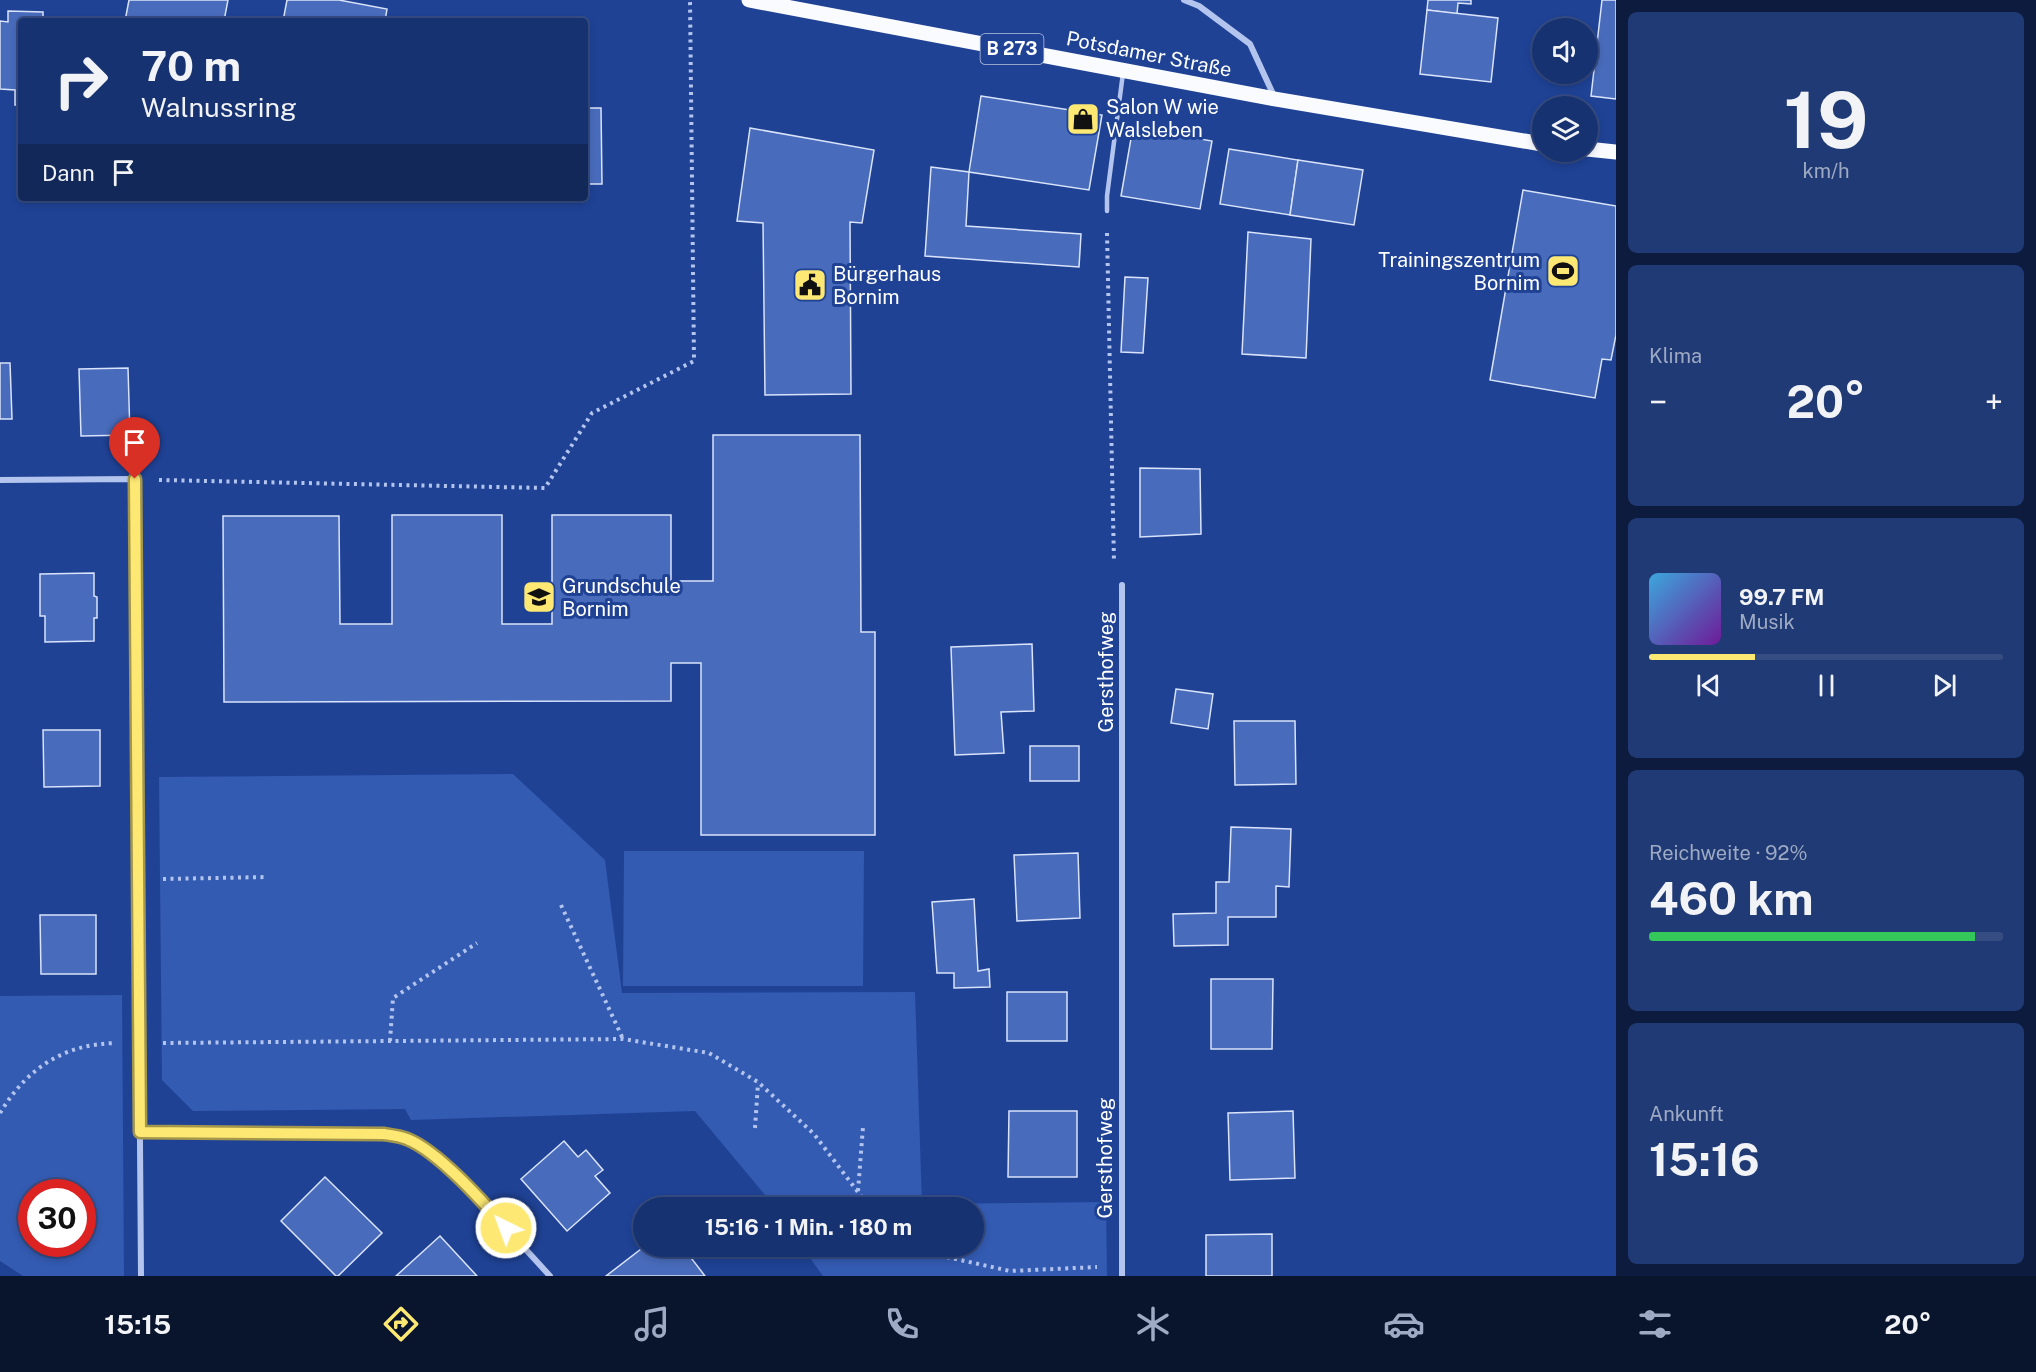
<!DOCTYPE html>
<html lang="de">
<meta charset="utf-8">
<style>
body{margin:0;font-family:"Public Sans",sans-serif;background:#203a75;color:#f1f3f6;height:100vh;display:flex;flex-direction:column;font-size:22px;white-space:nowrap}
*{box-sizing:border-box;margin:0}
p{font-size:20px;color:#9eaac3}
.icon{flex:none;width:33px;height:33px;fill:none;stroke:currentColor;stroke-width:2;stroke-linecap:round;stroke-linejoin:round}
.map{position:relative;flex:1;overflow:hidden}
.side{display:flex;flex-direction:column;gap:12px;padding:12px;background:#0d1c3e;width:420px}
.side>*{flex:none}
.top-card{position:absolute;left:18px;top:18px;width:570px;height:183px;border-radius:6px;box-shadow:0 3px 9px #0003,0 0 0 2px #364d83;background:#173270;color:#f1f3f6;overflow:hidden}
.buttons{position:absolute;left:1532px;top:18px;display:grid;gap:12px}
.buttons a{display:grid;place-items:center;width:66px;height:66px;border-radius:50%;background:#173270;box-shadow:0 3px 9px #0003,0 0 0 2px #364d83;font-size:30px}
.speed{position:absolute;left:18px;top:1179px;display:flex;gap:12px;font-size:30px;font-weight:700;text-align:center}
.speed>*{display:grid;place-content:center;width:78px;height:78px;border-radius:50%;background:#173270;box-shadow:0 3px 9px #0003,0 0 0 2px #364d83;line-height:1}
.speed .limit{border:9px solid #d22;background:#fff;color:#111}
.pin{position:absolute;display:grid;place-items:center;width:51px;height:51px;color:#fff;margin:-62px -26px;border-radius:50% 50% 50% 0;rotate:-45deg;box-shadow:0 0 6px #0007}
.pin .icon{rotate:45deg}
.me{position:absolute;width:66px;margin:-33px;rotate:318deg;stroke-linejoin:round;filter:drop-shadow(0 0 4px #0008)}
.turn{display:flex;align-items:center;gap:21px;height:126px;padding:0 24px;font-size:27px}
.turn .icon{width:78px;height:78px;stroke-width:2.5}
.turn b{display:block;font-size:42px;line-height:51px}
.then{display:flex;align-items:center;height:57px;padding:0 24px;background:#0003;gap:12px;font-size:22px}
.big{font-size:45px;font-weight:700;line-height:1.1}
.side .tile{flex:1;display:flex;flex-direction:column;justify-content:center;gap:9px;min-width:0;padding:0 21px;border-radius:9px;background:#203a75}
.side .dial{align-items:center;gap:0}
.dial b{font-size:78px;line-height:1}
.song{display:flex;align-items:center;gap:18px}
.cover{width:72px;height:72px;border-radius:9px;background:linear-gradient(135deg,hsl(200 70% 55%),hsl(280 70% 35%))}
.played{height:6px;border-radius:3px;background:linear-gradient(90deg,#fce873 30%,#364d83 30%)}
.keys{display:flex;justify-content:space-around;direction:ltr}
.heat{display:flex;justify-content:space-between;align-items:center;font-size:33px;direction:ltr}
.charge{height:9px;border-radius:4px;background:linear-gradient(90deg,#34c759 92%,#364d83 0)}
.trip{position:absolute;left:633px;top:1197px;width:351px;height:60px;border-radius:30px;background:#173270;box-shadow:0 3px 9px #0003,0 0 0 2px #364d83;font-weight:700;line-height:60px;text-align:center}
.tab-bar{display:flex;height:96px;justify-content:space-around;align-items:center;background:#09142d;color:#9eaac3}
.tab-bar .icon{width:42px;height:42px}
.tab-bar .current{color:#fce873}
.tab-bar b{font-size:27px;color:#f1f3f6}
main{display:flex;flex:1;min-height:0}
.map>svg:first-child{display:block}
</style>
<main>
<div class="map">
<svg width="1616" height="1276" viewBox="0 0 1616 1276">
<rect width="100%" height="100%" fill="#1f4295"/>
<!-- green -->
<g fill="#335bb2" fill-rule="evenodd">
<path d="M513 774 605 860 622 993 915 992 922 1204 1106 1202 1107 1276H823L802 1247 974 1246V1208L775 1207 695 1111 411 1120 405 1109 193 1111 162 1080 159 777Z"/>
<path d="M624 851H864L863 986H623Z"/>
<path d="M122 995 124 1276H23L0 1261V996ZM82 1192V1244H32V1192Z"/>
</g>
<!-- building -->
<g fill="#486bbb" stroke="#d9e3fa" stroke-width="1.5">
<path d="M129 0H228L224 21H125Z"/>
<path d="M287 0H339L387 9 385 21H283Z"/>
<path d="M1428 0H1471V4L1458 3 1457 14 1427 10Z"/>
<path d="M1602 0H1616V99L1591 96Z"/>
<path d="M1427 10 1498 18 1491 82 1420 74Z"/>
<path d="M8 11 43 12V21H21V105H15V90L0 89V21L8 22Z"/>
<path d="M981 96 1102 115 1089 190 969 172Z"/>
<path d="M585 108H601L602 184H585Z"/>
<path d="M1133 127 1212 141 1200 209 1121 196Z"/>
<path d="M750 128 874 150 862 223 850 222 851 394 765 395 763 223 737 221Z"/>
<path d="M1229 149 1298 160 1290 215 1220 204Z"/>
<path d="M1298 160 1363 170 1354 225 1290 215Z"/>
<path d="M931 167 969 172 966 226 1081 234 1079 267 925 256Z"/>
<path d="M1523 190 1616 206V335L1611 360 1602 359 1595 398 1490 380Z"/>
<path d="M1248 232 1311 239 1306 358 1242 354Z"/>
<path d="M1125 277 1148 278 1143 353 1121 352Z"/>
<path d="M0 363H10L12 419H0Z"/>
<path d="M128 368 130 435 81 436 79 369Z"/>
<path d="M713 435H860L861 632H875V835H701V663H671V701L224 702 223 516H339L340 624H392V515H502V624H552V515H671V581H713Z"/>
<path d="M1140 468 1200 469 1201 534 1140 537Z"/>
<path d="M94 573V596L97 597V618H94V641L45 642V616H40V574Z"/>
<path d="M1032 644 1034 711 1001 712 1004 753 955 755 951 647Z"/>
<path d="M1176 689 1213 694 1208 729 1171 723Z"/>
<path d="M1234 721H1295L1296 784 1235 785Z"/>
<path d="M43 730H100V786L44 787Z"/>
<rect x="1030" y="746" width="49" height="35"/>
<path d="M1231 827 1291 829 1289 887 1276 886V917H1228V945L1174 946 1173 914 1216 913V882H1229Z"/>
<path d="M1078 853 1080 918 1017 921 1014 855Z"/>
<path d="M974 899 978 971 989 969 990 987 954 988V973H937L932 902Z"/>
<path d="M40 915H96V974H41Z"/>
<path d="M1211 979H1273L1272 1049H1211Z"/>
<rect x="1007" y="992" width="60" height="49"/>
<path d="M1009 1111H1077V1177H1008Z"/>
<path d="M1293 1111 1295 1178 1230 1180 1228 1113Z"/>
<path d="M564 1141 578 1157 586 1150 603 1170 595 1176 610 1193 567 1231 521 1179Z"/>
<path d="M325 1177 382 1233 338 1276H336L281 1221Z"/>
<path d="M1272 1234V1276H1206V1235Z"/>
<path d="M440 1236 477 1276H396Z"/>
<path d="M645 1246H682L705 1276H606Z"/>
</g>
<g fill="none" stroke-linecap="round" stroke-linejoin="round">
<!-- path -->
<g stroke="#b3c5ee" stroke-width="4" stroke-dasharray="3 4.5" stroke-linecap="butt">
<path d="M1107 233 1114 562"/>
<path d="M159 480 545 488 592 413 694 361 690 0"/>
<path d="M163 879 267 877"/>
<path d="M561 905 623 1039"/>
<path d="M390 1041 393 998 477 943"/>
<path d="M163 1043 623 1039 709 1053 758 1082 814 1134 870 1208"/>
<path d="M0 1113C27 1068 64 1044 116 1043"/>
<path d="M755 1128 758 1083"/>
<path d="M858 1191 863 1127"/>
<path d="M919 1246 942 1256 1010 1271 1097 1267"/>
</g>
<!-- lane -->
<path stroke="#b3c5ee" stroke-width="4.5" d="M1107 211V196L1123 73"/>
<!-- street -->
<g stroke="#b3c5ee" stroke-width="6">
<path d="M1184 0 1199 6 1250 44 1274 96"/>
<path d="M0 480 135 479 141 1276"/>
<path d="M140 1132 384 1134 406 1138 425 1149 476 1195 550 1276"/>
<path d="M1122 1276V585"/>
</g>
<!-- primary -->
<g stroke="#fafbff" stroke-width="15">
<path d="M749 0 1275 99 1542 144"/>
<path d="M1587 149 1616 152"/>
</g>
</g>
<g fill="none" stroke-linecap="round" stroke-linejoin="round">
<defs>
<path id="route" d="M135 479 140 1132 384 1134C391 1135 400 1136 407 1139 438 1151 483 1202 506 1228"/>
</defs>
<!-- route casing -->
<use href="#route" stroke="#a4974b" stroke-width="15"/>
<!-- route -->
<use href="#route" stroke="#fce873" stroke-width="10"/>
</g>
<!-- icons -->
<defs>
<symbol id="shop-square" viewBox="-11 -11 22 22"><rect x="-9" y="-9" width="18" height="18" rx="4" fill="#fce873" stroke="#1f4295"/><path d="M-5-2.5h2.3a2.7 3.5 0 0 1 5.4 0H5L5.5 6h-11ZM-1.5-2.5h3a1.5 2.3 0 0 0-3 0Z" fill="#111"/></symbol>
<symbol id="stadium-square" viewBox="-11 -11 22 22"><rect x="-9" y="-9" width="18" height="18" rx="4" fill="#fce873" stroke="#1f4295"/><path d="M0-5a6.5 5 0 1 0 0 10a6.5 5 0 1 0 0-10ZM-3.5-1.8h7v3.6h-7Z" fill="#111"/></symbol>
<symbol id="civic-square" viewBox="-11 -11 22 22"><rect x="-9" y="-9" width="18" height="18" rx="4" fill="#fce873" stroke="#1f4295"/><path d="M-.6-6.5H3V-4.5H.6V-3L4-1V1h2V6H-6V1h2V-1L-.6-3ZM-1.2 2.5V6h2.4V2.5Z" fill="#111"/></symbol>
<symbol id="school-square" viewBox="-11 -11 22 22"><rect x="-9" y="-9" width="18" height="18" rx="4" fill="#fce873" stroke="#1f4295"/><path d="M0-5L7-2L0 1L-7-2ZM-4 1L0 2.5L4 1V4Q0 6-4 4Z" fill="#111"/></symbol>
</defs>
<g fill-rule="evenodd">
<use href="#shop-square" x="1064" y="100" width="38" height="38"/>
<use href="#stadium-square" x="1544" y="252" width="38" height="38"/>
<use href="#civic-square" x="791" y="266" width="38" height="38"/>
<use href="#school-square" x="520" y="578" width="38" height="38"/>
</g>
<g text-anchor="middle" stroke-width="6" stroke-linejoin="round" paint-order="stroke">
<!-- shield labels -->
<rect fill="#1f4295" stroke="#bcc6df" stroke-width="1.5" x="980.5" y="34" width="63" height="30" rx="4.5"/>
<g font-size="18" font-weight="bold" fill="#fff">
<text x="1012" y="55">B 273</text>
</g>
<!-- street labels -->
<g font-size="20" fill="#fff" stroke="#1f4295">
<text transform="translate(1149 54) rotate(11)" y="7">Potsdamer Straße</text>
<text transform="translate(1106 672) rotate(-90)" y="7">Gersthofweg</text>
<text transform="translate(1105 1158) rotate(-90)" y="7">Gersthofweg</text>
</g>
<!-- poi labels -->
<g font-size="20" fill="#fff" stroke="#1f4295" text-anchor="start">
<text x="1106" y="114">Salon W wie<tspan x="1106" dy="23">Walsleben</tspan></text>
<text x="1540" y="267" text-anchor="end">Trainingszentrum<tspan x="1540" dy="23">Bornim</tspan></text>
<text x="833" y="281">Bürgerhaus<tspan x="833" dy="23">Bornim</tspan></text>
<text x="562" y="593">Grundschule<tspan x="562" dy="23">Bornim</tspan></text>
</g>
</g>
</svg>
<div class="buttons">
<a><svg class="icon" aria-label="sound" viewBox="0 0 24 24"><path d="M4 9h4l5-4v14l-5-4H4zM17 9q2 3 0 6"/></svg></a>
<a><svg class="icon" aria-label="layers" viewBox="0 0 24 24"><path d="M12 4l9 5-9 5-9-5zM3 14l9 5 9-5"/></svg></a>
</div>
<div class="speed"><div class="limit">30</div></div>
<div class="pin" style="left:135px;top:479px;background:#d93025"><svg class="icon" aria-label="arrive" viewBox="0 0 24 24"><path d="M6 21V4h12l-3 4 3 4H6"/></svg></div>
<svg class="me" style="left:506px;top:1228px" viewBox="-20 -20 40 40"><circle r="17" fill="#fce873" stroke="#fff" stroke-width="3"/><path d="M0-11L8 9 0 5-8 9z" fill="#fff"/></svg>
<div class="trip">15:16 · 1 Min. · 180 m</div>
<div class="top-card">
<div class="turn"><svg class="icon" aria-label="right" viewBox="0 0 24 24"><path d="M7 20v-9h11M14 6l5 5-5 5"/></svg><div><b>70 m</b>Walnussring</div></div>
<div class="then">Dann<svg class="icon" aria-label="arrive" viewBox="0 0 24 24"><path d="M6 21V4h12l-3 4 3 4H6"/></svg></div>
</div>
</div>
<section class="side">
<div class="tile dial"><b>19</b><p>km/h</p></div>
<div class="tile"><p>Klima</p>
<div class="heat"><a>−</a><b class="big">20°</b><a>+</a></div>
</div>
<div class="tile">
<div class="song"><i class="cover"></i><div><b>99.7 FM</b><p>Musik</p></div></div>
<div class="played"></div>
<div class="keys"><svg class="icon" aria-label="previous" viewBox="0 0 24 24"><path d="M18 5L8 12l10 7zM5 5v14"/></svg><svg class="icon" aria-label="pause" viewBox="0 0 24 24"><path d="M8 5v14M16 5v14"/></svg><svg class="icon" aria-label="next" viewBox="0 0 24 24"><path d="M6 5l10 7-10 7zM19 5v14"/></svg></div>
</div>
<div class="tile"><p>Reichweite · 92%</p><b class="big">460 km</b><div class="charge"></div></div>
<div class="tile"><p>Ankunft</p><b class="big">15:16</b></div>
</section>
</main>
<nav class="tab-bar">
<b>15:15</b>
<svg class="icon current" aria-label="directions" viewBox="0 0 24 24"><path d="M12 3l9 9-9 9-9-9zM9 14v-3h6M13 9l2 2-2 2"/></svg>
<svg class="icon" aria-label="music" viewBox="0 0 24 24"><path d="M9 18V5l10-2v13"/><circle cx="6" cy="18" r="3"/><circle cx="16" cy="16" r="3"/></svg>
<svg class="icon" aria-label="phone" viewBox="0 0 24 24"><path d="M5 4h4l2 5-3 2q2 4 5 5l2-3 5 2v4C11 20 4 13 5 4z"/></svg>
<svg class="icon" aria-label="climate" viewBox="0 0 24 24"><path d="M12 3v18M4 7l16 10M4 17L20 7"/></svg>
<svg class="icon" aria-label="car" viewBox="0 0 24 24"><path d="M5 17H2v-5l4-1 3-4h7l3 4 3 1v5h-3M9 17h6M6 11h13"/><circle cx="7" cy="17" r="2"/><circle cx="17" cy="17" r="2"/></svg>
<svg class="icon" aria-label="filters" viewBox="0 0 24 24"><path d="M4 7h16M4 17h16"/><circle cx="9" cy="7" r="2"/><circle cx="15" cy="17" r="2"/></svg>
<b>20°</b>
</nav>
